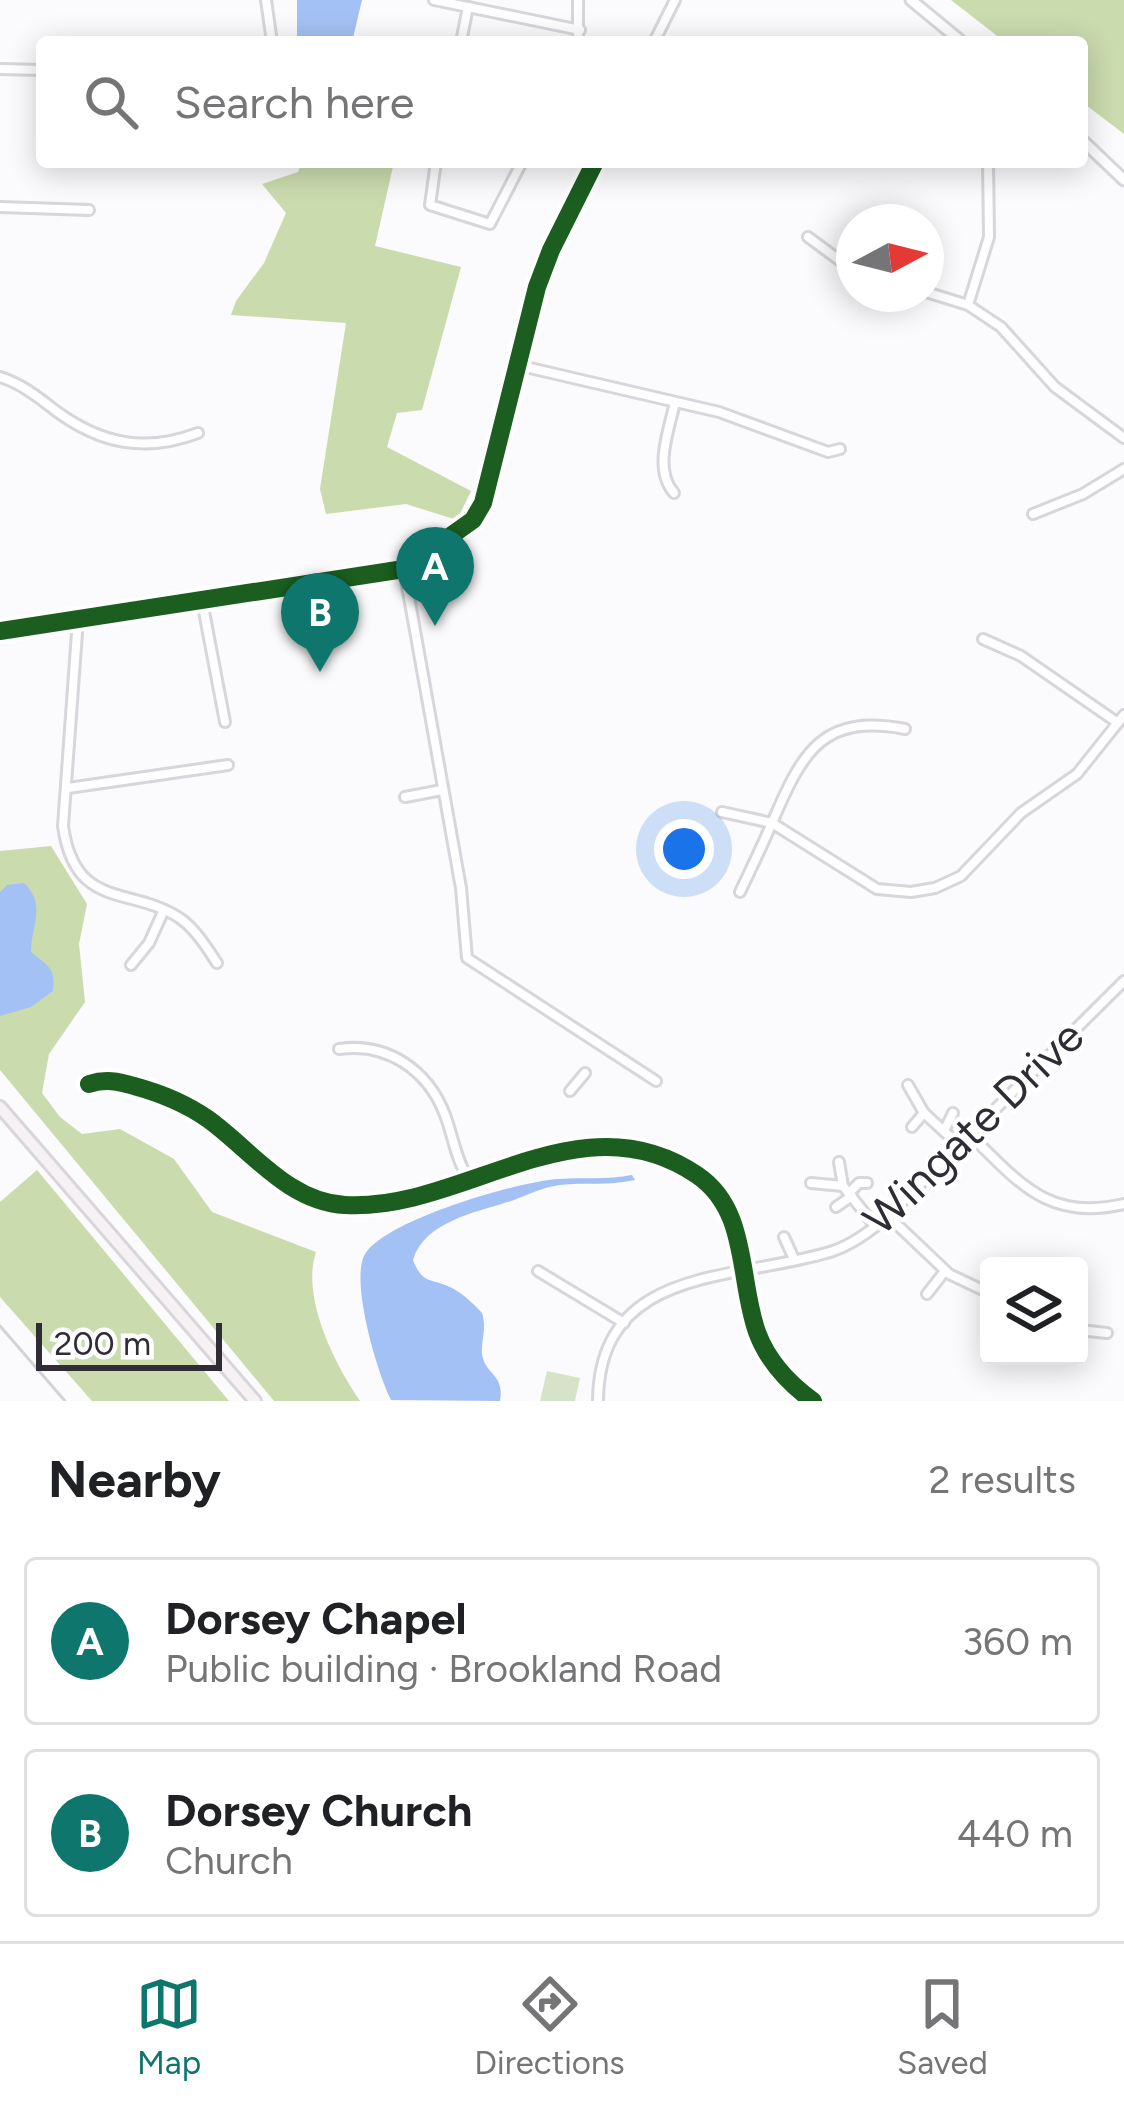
<!DOCTYPE html>
<meta charset="utf-8">
<style>
:root{--surface:#fff;--page:#f2f2f2;--text:#202124;--muted:#757577;--line:#e0e0e0;--accent:#0f766e}
body{margin:0;font-family:Figtree,sans-serif;background:var(--page);color:var(--text)}
.controls{position:absolute;right:36px;bottom:36px;display:grid;overflow:hidden;border-radius:12px;box-shadow:0 6px 30px #0003}
.controls button{width:108px;height:108px;display:grid;place-items:center;padding:0;border:0;border-bottom:3px solid var(--line);background:var(--surface);color:var(--text);font:60px sans-serif}
.compass{position:absolute;left:836px;top:204px;width:108px;height:108px;border-radius:50%;background:var(--surface);box-shadow:0 6px 30px #0003;rotate:83deg}
.scale{position:absolute;left:36px;bottom:30px;width:186px;box-sizing:border-box;padding-left:12px;border:6px solid #302c35;border-top:0;font-size:33px;line-height:42px;white-space:nowrap;color:#302c35;-webkit-text-stroke:9px #fff;paint-order:stroke}
.you{position:absolute;left:684px;top:849px;width:42px;height:42px;margin:-30px;border:9px solid #fff;border-radius:50%;background:#1a73e8;box-shadow:0 0 0 18px #1a73e833}
.badge{display:grid;place-items:center;width:78px;height:78px;border-radius:50%;background:var(--accent);color:#fff;font-size:39px;font-weight:700}
.pin{position:absolute;translate:-50% -99px;filter:drop-shadow(0 3px 6px #0008)}
.pin::after{content:'';position:absolute;top:63px;width:42px;height:36px;background:inherit;clip-path:polygon(0 0,100% 0,50% 100%)}
.list{margin:0;padding:0;list-style:none}
h2{display:flex;justify-content:space-between;align-items:center;height:156px;margin:0;padding:0 48px;font-size:51px}
h2 small{font-size:39px;font-weight:400;color:var(--muted)}
.list li{display:grid;grid-template-columns:78px 1fr auto;gap:36px;align-items:center;box-sizing:border-box;height:168px;margin:0 24px 24px;padding:0 24px;border:3px solid var(--line);border-radius:12px}
.list b{display:block;font-size:45px;white-space:nowrap}
.list p{margin:0;font-size:39px;white-space:nowrap;color:var(--muted)}
.list em{font-size:39px;font-style:normal;color:var(--muted)}
.icon{flex:none;width:66px;height:66px;fill:none;stroke:currentColor;stroke-width:2;stroke-linecap:round;stroke-linejoin:round}
.map{position:relative;flex:none;width:1124px;height:1401px;overflow:hidden}
.search{position:absolute;background:var(--surface);box-shadow:0 6px 30px #0003;left:36px;right:36px;top:36px;height:132px;display:flex;align-items:center;gap:30px;box-sizing:border-box;padding:0 42px;border-radius:12px;color:var(--muted);font-size:45px}
.sheet{height:540px;background:var(--surface)}
nav{display:flex;justify-content:space-around;align-items:center;box-sizing:border-box;height:168px;border-top:3px solid var(--line);background:var(--surface);font-size:33px;color:var(--muted)}
nav a{display:grid;justify-items:center;gap:6px}
nav .on{color:var(--accent)}
.map>svg:first-child{display:block}
.green{fill:#d7e3c8}
.forest{fill:#cadbae}
.water{fill:#a3c1f4}
.lines{fill:none;stroke-linecap:round;stroke-linejoin:round}
.minor-casing{stroke:#d8d5db;stroke-width:14}
.tertiary-casing{stroke:#d8d5db;stroke-width:15}
.secondary-casing{stroke:#d8d5db;stroke-width:16}
.minor{stroke:#fefeff;stroke-width:8}
.tertiary{stroke:#fefeff;stroke-width:9}
.secondary{stroke:#f6f2f4;stroke-width:10}
.rail{stroke:#d3d3d3;stroke-width:3}
.cycleway-casing{stroke:#fff;stroke-width:26}
.cycleway{stroke:#1b5e20;stroke-width:18}
.labels{text-anchor:middle;stroke-width:9;stroke-linejoin:round;paint-order:stroke}
.street-label{font-size:45px;fill:#302c35;stroke:#fff}
</style>
<div class="map">
<svg width="1124" height="1401" viewBox="0 0 1124 1401">
<rect width="100%" height="100%" fill="#fbfafc"/>
<polygon class="green" points="547,1371 580,1378 575,1401 540,1401"/>
<g class="forest">
<polygon points="951,0 1124,0 1124,134 1082,102 1082,42 1005,42"/>
<polygon points="302,162 394,162 375,246 461,267 422,410 397,413 387,447 471,491 457,520 406,504 326,514 320,489 346,323 231,315 236,301 264,263 286,213 262,184 298,172"/>
<path d="M 51,846 L 87,904 L 79,944 L 85,1002 L 49,1054 L 42,1093 L 60,1117 L 82,1134 L 120,1129 L 174,1159 L 212,1212 L 316,1252 C 301,1297 334,1363 360,1401 L 274,1401 L 0,1070 L 0,851 Z"/>
<polygon points="37,1170 229,1401 92,1401 0,1297 0,1202"/>
</g>
<g class="water">
<polygon points="297,0 362,0 352,42 297,42"/>
<path d="M 24,883 C 47,905 31,926 31,952 C 48,966 56,968 53,991 L 31,1007 L 0,1016 L 0,892 L 7,885 Z"/>
<path d="M 632,1175 L 635,1180 C 607,1186 584,1182 560,1185 C 544,1187 529,1194 514,1200 C 480,1212 425,1220 413,1260 C 423,1285 431,1278 450,1287 C 461,1292 474,1304 482,1313 C 487,1328 481,1340 482,1354 C 485,1375 505,1374 500,1401 L 391,1400 C 377,1372 351,1284 364,1256 C 381,1221 519,1181 559,1179 C 584,1177 607,1180 632,1175 Z"/>
</g>
<g class="lines">
<defs>
<g id="minor">
<polyline points="266,0 272,42"/>
<polyline points="434,0 580,30"/>
<polyline points="578,0 578,42"/>
<polyline points="461,42 468,7"/>
<polyline points="654,42 675,0"/>
<polyline points="0,69 42,70"/>
<polyline points="436,162 430,205 490,224 522,162"/>
<polyline points="0,207 89,210"/>
<polyline points="808,237 854,271"/>
<polyline points="926,292 968,305 1001,327 1055,387 1124,438"/>
<polyline points="968,305 989,237 988,162"/>
<polyline points="517,365 719,412 828,452 840,449"/>
<path d="M 0,377 C 22,384 38,397 56,411 C 101,444 145,453 198,433"/>
<path d="M 674,493 C 653,469 669,431 675,402"/>
<polyline points="1033,514 1083,494 1124,469"/>
<polyline points="404,569 461,888 467,958 656,1081"/>
<polyline points="202,601 225,722"/>
<path d="M 78,619 L 63,826 C 75,912 132,885 181,919 C 196,930 207,948 217,963"/>
<polyline points="0,631 404,569 473,520 483,503 537,287 551,250 595,162"/>
<polyline points="983,639 1021,656 1118,723"/>
<polyline points="68,788 228,765"/>
<polyline points="405,797 442,790"/>
<polyline points="722,812 772,823 877,889 911,892 935,888 961,876 1021,813 1077,774 1124,715"/>
<path d="M 740,892 C 752,867 764,842 775,816 C 804,749 825,714 905,729"/>
<polyline points="131,965 149,943 163,912"/>
<path d="M 339,1049 C 387,1042 428,1070 445,1115 C 453,1136 456,1160 468,1178"/>
<path d="M 89,1084 C 105,1079 118,1081 134,1086 C 160,1093 185,1103 208,1119 C 251,1150 288,1202 345,1205 C 463,1212 580,1095 697,1175 C 749,1210 738,1279 757,1332 C 768,1362 788,1383 813,1401"/>
<polyline points="908,1085 924,1113 959,1145"/>
<polyline points="570,1091 585,1073"/>
<polyline points="912,1127 924,1113"/>
<polyline points="944,1131 953,1113"/>
<path d="M 970,1135 C 1019,1182 1048,1222 1124,1204"/>
<polyline points="839,1162 843,1186 875,1226"/>
<polyline points="811,1183 843,1186"/>
<polyline points="849,1193 859,1183 867,1183"/>
<polyline points="836,1207 852,1196"/>
<polyline points="888,1216 949,1274 989,1293"/>
<polyline points="784,1237 794,1259"/>
<polyline points="538,1271 624,1323"/>
<polyline points="927,1294 945,1271"/>
<polyline points="1079,1330 1107,1333"/>
<path d="M 598,1401 C 599,1263 740,1281 833,1251 C 853,1244 872,1230 888,1216 L 1124,981"/>
</g>
<g id="tertiary">
<polyline points="911,0 962,42"/>
<polyline points="1082,140 1124,180"/>
</g>
<polyline id="secondary" points="0,1107 255,1401"/>
</defs>
<use href="#minor" class="minor-casing"/>
<use href="#tertiary" class="tertiary-casing"/>
<use href="#secondary" class="secondary-casing"/>
<use href="#minor" class="minor"/>
<use href="#tertiary" class="tertiary"/>
<use href="#secondary" class="secondary"/>
<polyline class="rail" points="0,1326 65,1401"/>
<defs>
<g id="cycleway">
<polyline points="0,631 404,569 473,520 483,503 537,287 551,250 595,162"/>
<path d="M 89,1084 C 105,1079 118,1081 134,1086 C 160,1093 185,1103 208,1119 C 251,1150 288,1202 345,1205 C 463,1212 580,1095 697,1175 C 749,1210 738,1279 757,1332 C 768,1362 788,1383 813,1401"/>
</g>
</defs>
<use href="#cycleway" class="cycleway-casing"/>
<use href="#cycleway" class="cycleway"/>
</g>
<g class="labels">
<g class="street-label">
<text transform="translate(973 1127) rotate(-44)" y="16">Wingate Drive</text>
</g>
</g>
</svg>
<div class="controls">
<button><svg class="icon" aria-label="layers" viewBox="0 0 24 24"><path d="M12 4l9 5-9 5-9-5zM3 14l9 5 9-5"/></svg></button>
</div>
<svg class="compass" viewBox="-18 -18 36 36"><path d="M0-13l5 13h-10z" fill="#e53935"/><path d="M0 13l5-13h-10z" fill="#757577"/></svg>
<div class="scale">200 m</div>
<div class="you"></div>
<div class="pin badge" style="left:435px;top:626px">A</div>
<div class="pin badge" style="left:320px;top:672px">B</div>
<div class="search"><svg class="icon" aria-label="search" viewBox="0 0 24 24"><circle cx="10" cy="10" r="6"/><path d="M15 15l6 6"/></svg>Search here</div>
</div>
<section class="sheet">
<h2>Nearby<small>2 results</small></h2>
<ul class="list">
<li><span class="badge">A</span><div><b>Dorsey Chapel</b><p>Public building · Brookland Road</p></div><em>360 m</em></li>
<li><span class="badge">B</span><div><b>Dorsey Church</b><p>Church</p></div><em>440 m</em></li>
</ul>
</section>
<nav>
<a class="on"><svg class="icon" aria-label="map" viewBox="0 0 24 24"><path d="M3 6l6-2 6 2 6-2v14l-6 2-6-2-6 2zM9 4v14M15 6v14"/></svg>Map</a>
<a><svg class="icon" aria-label="directions" viewBox="0 0 24 24"><path d="M12 3l9 9-9 9-9-9zM9 14v-3h6M13 9l2 2-2 2"/></svg>Directions</a>
<a><svg class="icon" aria-label="saved" viewBox="0 0 24 24"><path d="M7 4h10v16l-5-4-5 4z"/></svg>Saved</a>
</nav>
